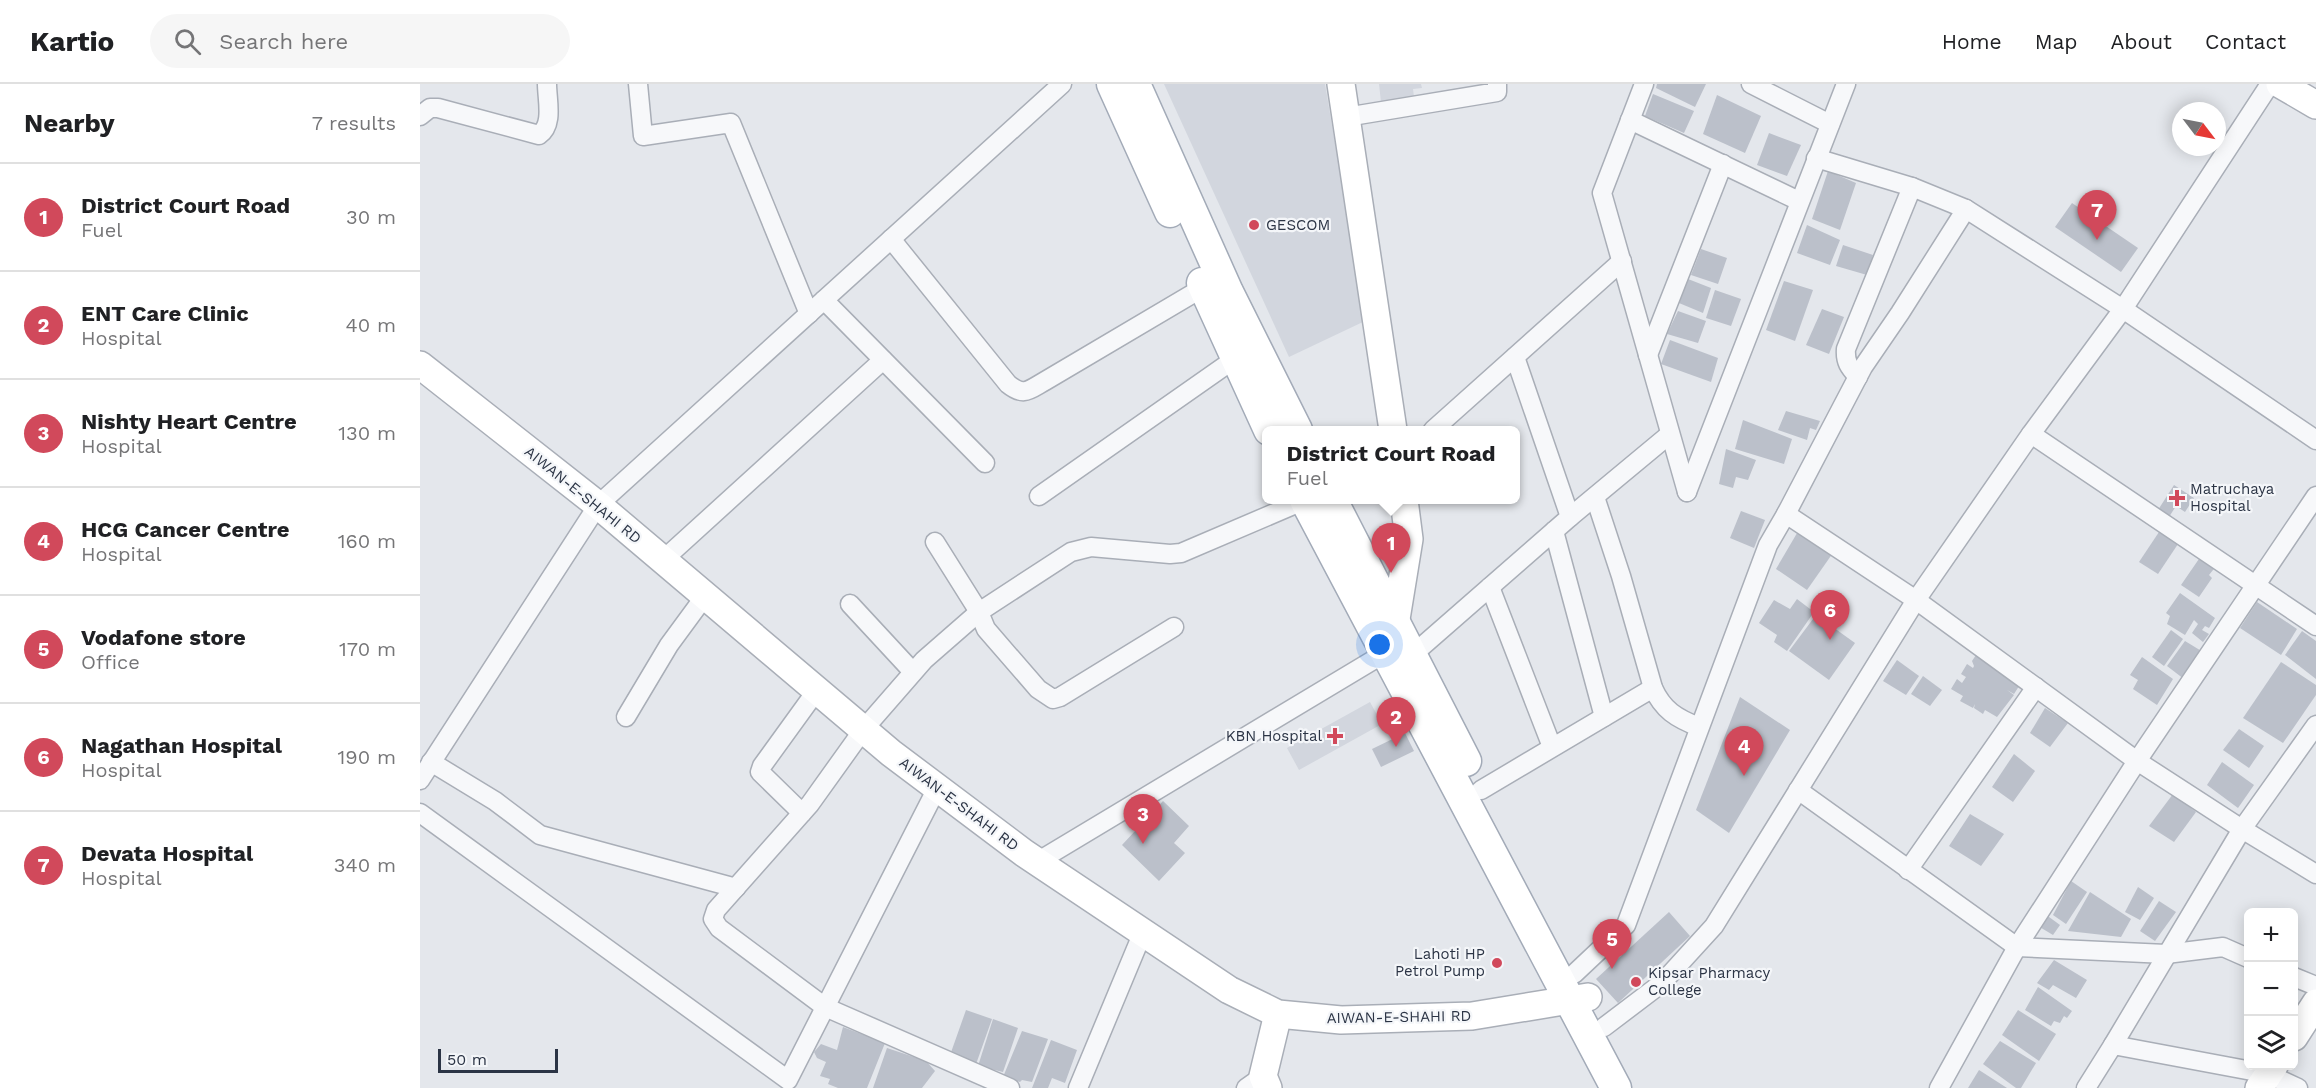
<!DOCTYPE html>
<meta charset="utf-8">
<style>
:root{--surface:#fff;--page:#f6f6f6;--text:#202124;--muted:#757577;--line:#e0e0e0;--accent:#d1495b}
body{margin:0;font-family:"Work Sans",sans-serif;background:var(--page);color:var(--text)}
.controls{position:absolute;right:18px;bottom:18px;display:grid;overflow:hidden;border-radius:9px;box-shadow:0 3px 15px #0003}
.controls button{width:54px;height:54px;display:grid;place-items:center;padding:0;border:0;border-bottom:2px solid var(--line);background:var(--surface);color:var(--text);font:30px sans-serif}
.compass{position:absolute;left:1752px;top:18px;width:54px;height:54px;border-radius:50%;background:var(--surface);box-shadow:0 3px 15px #0003;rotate:122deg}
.scale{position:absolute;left:18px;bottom:15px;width:120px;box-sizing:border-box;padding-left:6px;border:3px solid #2b3445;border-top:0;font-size:16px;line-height:21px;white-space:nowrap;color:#2b3445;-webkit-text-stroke:4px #f4f6f9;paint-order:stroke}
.you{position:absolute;left:960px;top:561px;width:21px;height:21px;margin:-15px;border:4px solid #fff;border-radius:50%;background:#1a73e8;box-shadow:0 0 0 9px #1a73e833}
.badge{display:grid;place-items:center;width:39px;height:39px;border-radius:50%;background:var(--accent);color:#fff;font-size:20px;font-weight:700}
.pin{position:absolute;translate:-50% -50px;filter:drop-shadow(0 2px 3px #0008)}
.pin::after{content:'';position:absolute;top:32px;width:21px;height:18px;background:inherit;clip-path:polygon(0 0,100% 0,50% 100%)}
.popup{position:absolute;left:842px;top:342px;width:258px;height:78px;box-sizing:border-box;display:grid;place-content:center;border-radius:9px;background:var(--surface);filter:drop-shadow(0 2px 4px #0005);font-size:20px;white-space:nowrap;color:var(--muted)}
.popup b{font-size:22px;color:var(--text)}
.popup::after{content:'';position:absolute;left:50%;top:100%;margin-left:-12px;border:12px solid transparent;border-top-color:var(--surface)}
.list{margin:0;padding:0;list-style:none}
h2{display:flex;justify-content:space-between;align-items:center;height:78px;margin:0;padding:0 24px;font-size:26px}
h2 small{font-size:20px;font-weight:400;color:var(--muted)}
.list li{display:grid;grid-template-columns:39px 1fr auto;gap:18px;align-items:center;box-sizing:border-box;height:108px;padding:0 24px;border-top:2px solid var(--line)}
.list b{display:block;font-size:22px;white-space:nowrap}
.list p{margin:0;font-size:20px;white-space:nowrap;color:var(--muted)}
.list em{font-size:20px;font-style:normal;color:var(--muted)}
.icon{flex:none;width:33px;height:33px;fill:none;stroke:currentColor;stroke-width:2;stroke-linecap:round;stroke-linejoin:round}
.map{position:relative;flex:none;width:1896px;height:1004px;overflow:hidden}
header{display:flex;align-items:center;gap:36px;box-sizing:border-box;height:84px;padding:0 30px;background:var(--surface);border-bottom:2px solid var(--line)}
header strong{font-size:28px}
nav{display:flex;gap:33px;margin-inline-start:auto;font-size:21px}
.search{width:420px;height:54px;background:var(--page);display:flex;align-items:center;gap:15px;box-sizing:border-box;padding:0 21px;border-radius:33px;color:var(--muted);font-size:22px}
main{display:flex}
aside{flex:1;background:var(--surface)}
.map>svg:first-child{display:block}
.built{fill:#d2d6de}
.building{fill:#bbc0ca}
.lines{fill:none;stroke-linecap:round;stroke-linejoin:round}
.street-casing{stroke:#a9aeb7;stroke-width:21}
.secondary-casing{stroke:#a9aeb7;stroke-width:30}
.primary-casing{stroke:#a3abb8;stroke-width:33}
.street{stroke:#f7f8fa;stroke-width:18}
.secondary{stroke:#fff;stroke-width:27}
.primary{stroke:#fff;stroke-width:30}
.poi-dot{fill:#d1495b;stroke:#f4f6f9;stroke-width:2}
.labels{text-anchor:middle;stroke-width:4.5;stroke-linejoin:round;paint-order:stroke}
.poi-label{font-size:15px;fill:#2b3445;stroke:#f4f6f9;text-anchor:start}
.street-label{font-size:15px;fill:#2b3445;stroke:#f4f6f9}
</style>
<header>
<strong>Kartio</strong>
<div class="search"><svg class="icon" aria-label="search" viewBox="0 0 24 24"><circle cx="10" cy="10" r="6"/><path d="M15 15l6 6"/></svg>Search here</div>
<nav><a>Home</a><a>Map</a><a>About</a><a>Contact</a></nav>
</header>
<main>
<aside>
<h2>Nearby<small>7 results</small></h2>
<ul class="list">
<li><span class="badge">1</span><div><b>District Court Road</b><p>Fuel</p></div><em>30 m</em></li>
<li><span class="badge">2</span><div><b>ENT Care Clinic</b><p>Hospital</p></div><em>40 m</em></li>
<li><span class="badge">3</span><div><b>Nishty Heart Centre</b><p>Hospital</p></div><em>130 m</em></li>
<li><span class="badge">4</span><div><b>HCG Cancer Centre</b><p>Hospital</p></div><em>160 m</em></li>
<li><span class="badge">5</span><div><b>Vodafone store</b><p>Office</p></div><em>170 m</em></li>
<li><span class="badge">6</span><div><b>Nagathan Hospital</b><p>Hospital</p></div><em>190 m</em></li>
<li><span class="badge">7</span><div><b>Devata Hospital</b><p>Hospital</p></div><em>340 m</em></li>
</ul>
</aside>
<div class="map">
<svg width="1896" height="1004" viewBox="0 0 1896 1004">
<rect width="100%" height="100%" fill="#e4e7ec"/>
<g class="built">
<polygon points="744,0 905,0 945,237 869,273"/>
<polygon points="959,0 1001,0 1002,4 993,5 994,13 961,18"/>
<polygon points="950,618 962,640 879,686 867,664"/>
</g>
<g class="building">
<polygon points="1237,0 1286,0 1275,23 1236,4"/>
<polygon points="1233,10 1274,27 1264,49 1225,32"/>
<polygon points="1297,11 1341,32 1325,69 1283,50"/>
<polygon points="1349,49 1381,61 1367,92 1337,81"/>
<polygon points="1408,87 1436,99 1420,146 1392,135"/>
<polygon points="1652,119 1718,164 1701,188 1635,143"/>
<polygon points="1387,141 1420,156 1410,181 1377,169"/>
<polygon points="1423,161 1453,171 1447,191 1416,182"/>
<polygon points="1281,165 1307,174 1298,200 1271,191"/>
<polygon points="1268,195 1291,204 1283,229 1259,219"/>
<polygon points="1364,197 1393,206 1375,257 1346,246"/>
<polygon points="1295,206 1321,215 1311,242 1286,234"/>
<polygon points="1402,225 1424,233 1409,270 1386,261"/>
<polygon points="1258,227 1286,237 1278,259 1247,250"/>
<polygon points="1250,256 1298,274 1291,298 1241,280"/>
<polygon points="1366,327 1400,337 1396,346 1390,344 1387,356 1358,346"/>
<polygon points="1323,336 1372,355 1364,380 1315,365"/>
<polygon points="1306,365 1336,376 1328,396 1316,393 1313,404 1299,400"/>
<polygon points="1754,401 1774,414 1765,428 1756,422 1749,433 1738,426"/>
<polygon points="1321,427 1345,436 1334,464 1310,454"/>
<polygon points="1380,444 1415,466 1387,506 1356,485"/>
<polygon points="1739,448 1758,460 1738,490 1719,478"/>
<polygon points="1781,472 1797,481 1789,491 1792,494 1779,513 1761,501"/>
<polygon points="1760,509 1795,534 1789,544 1785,542 1782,546 1789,550 1783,558 1772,549 1778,540 1774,536 1765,551 1747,540 1750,532 1746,529"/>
<polygon points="1377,515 1394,528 1367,567 1354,558 1357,551 1339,539 1354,516 1370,525"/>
<polygon points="1837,518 1877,545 1861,571 1820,544"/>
<polygon points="1396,531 1435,559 1409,596 1369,567"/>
<polygon points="1751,546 1763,555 1744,582 1732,573"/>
<polygon points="1882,547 1896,557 1896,595 1865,571"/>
<polygon points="1765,557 1783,568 1764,595 1747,582"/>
<polygon points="1556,571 1601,599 1594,610 1587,606 1594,611 1577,633 1565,626 1563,630 1554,624 1555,620 1553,624 1540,617 1543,612 1531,605 1537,595 1542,599 1546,593 1541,590 1547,580 1553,584 1554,582 1552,577"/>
<polygon points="1722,573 1753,595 1737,621 1713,605 1718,596 1710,591"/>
<polygon points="1477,576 1499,592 1486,611 1463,597"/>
<polygon points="1861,578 1896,601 1896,611 1863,659 1823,634"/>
<polygon points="1503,592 1522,606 1510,622 1491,610"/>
<polygon points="1320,613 1370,646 1309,749 1276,726"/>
<polygon points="1625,624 1648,639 1630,663 1610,649"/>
<polygon points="1819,645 1844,662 1829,684 1803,666"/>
<polygon points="985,649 994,667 961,683 952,665"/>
<polygon points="1594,670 1615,687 1593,718 1572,703"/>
<polygon points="1802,678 1834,701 1818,724 1787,701"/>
<polygon points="1753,710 1776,728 1754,758 1729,742"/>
<polygon points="743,717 769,742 754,759 765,769 739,797 702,761"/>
<polygon points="1550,730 1584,750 1561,782 1529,762"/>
<polygon points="1651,797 1667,808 1646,840 1633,831"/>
<polygon points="1718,803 1734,814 1720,836 1705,828"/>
<polygon points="1670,808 1711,835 1701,853 1648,847"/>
<polygon points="1739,817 1756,828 1735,857 1720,847"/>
<polygon points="1249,828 1270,852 1198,919 1176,895"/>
<polygon points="1625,830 1640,841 1633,851 1618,842"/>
<polygon points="1634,876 1667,896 1656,914 1633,901 1629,906 1617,899"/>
<polygon points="1618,903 1652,927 1647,934 1644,932 1640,939 1634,937 1631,942 1605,926"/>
<polygon points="546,926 572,935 555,983 529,974"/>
<polygon points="1598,926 1636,950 1619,977 1582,951"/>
<polygon points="573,935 598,944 583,988 558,982"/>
<polygon points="423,943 465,959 447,1004 418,1004 408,1000 410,995 400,992 406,978 397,974 394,968 401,960 417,966"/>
<polygon points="602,947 628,955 612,998 602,996 600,998 583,993"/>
<polygon points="631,956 657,966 645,999 632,994 628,1004 612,1004"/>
<polygon points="1580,957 1616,979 1601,1004 1596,1004 1563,980"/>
<polygon points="467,964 506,977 515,987 502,1004 453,1004"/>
<polygon points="1559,986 1587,1004 1548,1004"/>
</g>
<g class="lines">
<defs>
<g id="street">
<polyline points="218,0 223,52 311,39 389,230"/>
<polyline points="1224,0 1182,109 1267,408"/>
<polyline points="1331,0 1410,40"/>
<path d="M 0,32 L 10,24 L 18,24 L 119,51 C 134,41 127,16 127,0"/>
<polyline points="926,33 1077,8 1077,0"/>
<polyline points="1210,36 1379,117"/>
<polyline points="1396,74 1492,103 1546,125 1703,225 1896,356"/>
<path d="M 471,155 L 588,300 C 604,313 609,306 625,297 L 784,203"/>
<polyline points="404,216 565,379"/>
<polyline points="1228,271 1303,80"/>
<path d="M 1438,293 C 1429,283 1425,278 1426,265 L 1492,103"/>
<polyline points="1013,346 1202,177"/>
<polyline points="1611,350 1896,542"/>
<polyline points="1267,408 1426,0"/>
<polyline points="619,412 816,274"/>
<path d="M 1175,413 L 1201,492 L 1233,604 C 1243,626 1256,634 1279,643"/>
<polyline points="1366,430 1496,516 1717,677 1822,745 1896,790"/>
<polyline points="1150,433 1250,350"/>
<polyline points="1134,447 1184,633"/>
<polyline points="515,458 559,528 566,545 618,605 633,615 640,613 754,543"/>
<polyline points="243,476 463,276"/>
<polyline points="1070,503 1132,663"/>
<polyline points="430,520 493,588"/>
<polyline points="991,572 1150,433 1095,273"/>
<polyline points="206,633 249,561 285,512"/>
<polyline points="11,678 75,717 120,751 316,804"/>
<polyline points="0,696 178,421 642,0"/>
<polyline points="1061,706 1233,604"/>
<polyline points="1378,706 1597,863 1746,870 1803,863 1828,874"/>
<polyline points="0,729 368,996 517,704"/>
<polyline points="382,729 340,688 342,682 397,606"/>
<polyline points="617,778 965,569"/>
<polyline points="1488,786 1616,603"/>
<polyline points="1154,890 1206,841 1348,461 1366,430 1443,283 1480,229 1546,125"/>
<polyline points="1874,893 1896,902"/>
<polyline points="1184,943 1242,899 1294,842 1496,516 1611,350 1703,225 1850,0"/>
<polyline points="1693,961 1822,745 1896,641"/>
<polyline points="590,1004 405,923 299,844 293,835 296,826 390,720 443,646 504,576 559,528 651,468 671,463 750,470 761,469 885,416"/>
<polyline points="658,1004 723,848"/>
<polyline points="826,1004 843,992"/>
<polyline points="1519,1004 1597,863 1717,677 1896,412"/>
<polyline points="1666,1004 1693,961 1848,990 1878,1004"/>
</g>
<g id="secondary">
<polyline points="921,0 973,346"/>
<polyline points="1860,0 1896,21"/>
<polyline points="0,281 178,421 471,669 604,769 809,906 858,930 921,936 1052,932 1168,913"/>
<polyline points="975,541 989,455 984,416"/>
<polyline points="1874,953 1896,919"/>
<polyline points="848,1004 843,992 858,930"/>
<polyline points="1839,1004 1854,982"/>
</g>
<g id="primary">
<polyline points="692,0 750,128"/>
<polyline points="715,0 808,208 877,346"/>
<polyline points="782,199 849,346"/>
<polyline points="885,416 1196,1004"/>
<polyline points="912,416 1046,677"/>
</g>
</defs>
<use href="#street" class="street-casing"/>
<use href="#secondary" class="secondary-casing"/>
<use href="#primary" class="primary-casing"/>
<use href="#street" class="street"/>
<use href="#secondary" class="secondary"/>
<use href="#primary" class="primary"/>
</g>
<g class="poi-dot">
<circle cx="834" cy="141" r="6"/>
<path d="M1754 405h6v6h6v6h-6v6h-6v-6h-6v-6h6z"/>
<path d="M912 643h6v6h6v6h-6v6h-6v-6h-6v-6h6z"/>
<circle cx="1077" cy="879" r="6"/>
<circle cx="1216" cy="898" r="6"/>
</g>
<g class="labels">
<g class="poi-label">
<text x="846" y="146">GESCOM</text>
<text x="1770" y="410">Matruchaya<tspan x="1770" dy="17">Hospital</tspan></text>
<text x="902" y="657" text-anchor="end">KBN Hospital</text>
<text x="1065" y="875" text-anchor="end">Lahoti HP<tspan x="1065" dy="17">Petrol Pump</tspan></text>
<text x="1228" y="894">Kipsar Pharmacy<tspan x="1228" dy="17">College</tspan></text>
</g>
<g class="street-label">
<text transform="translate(163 411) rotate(39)" y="5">AIWAN-E-SHAHI RD</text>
<text transform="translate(539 720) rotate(37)" y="5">AIWAN-E-SHAHI RD</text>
<text transform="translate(979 933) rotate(-1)" y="5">AIWAN-E-SHAHI RD</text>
</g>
</g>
</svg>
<div class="controls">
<button>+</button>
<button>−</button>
<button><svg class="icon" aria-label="layers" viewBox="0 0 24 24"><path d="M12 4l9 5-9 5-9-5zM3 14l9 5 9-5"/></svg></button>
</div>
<svg class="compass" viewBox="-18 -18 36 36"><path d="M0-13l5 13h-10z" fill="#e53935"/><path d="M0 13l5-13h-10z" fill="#757577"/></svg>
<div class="scale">50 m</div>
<div class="you"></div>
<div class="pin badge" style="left:971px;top:489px">1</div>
<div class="popup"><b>District Court Road</b>Fuel</div>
<div class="pin badge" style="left:976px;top:663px">2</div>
<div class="pin badge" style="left:723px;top:760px">3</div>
<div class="pin badge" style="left:1324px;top:692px">4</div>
<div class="pin badge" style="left:1192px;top:885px">5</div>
<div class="pin badge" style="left:1410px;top:556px">6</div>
<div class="pin badge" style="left:1677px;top:156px">7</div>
</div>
</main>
